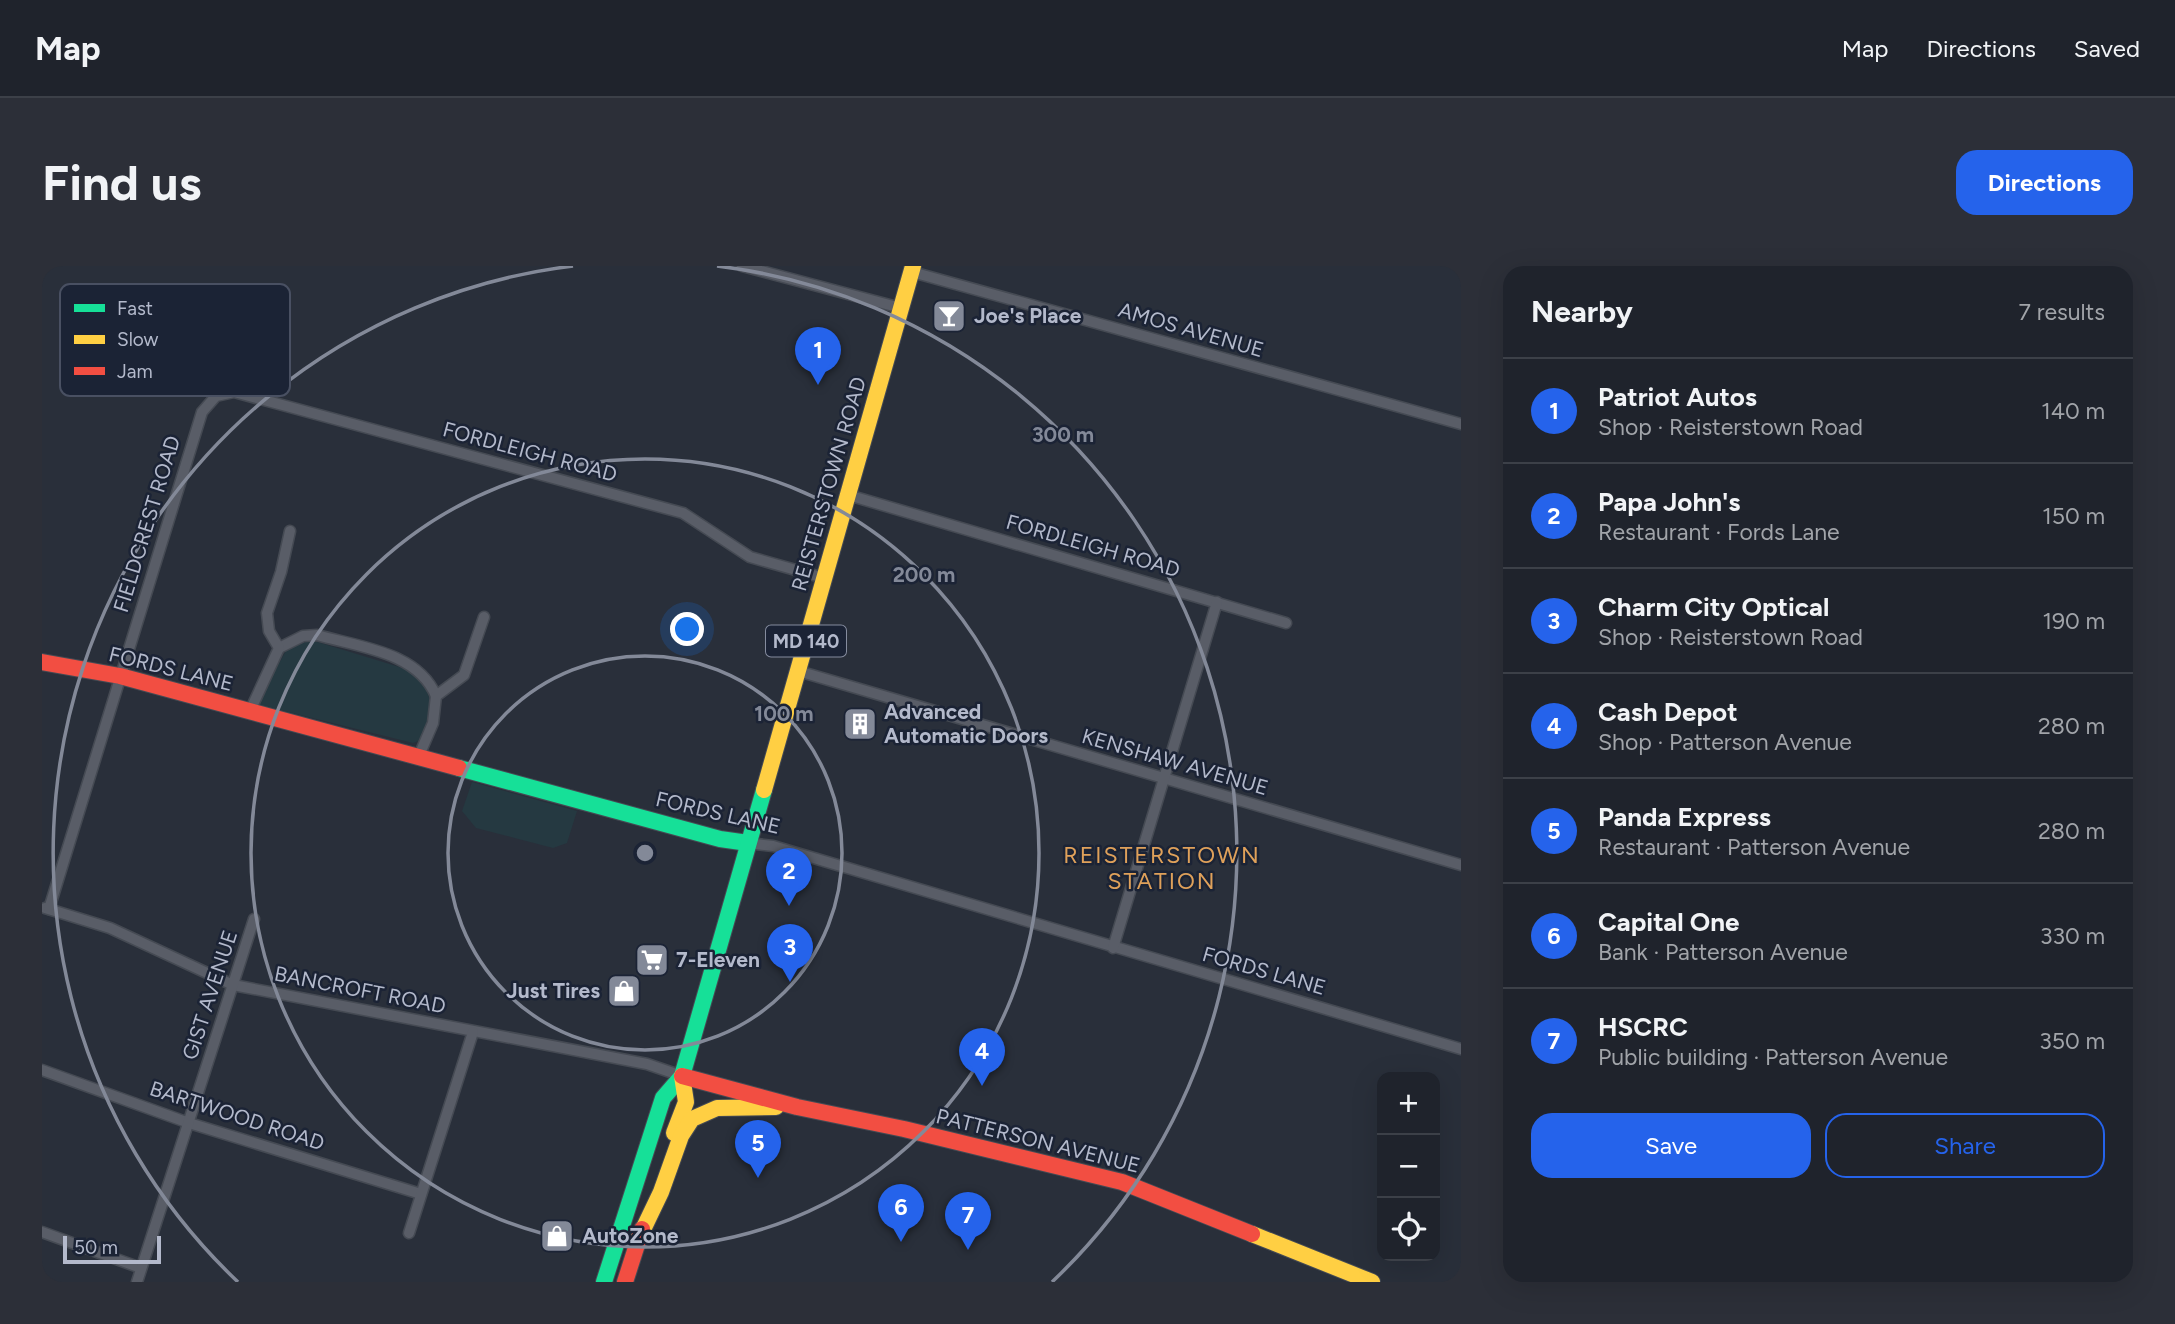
<!DOCTYPE html>
<meta charset="utf-8">
<style>
:root{--surface:#1f232c;--page:#2c2f38;--text:#f1f3f6;--muted:#a1a4a9;--line:#3c4048;--accent:#2563eb}
body{margin:0;font-family:Figtree,sans-serif;background:var(--page);color:var(--text)}
.controls{position:absolute;right:21px;bottom:21px;display:grid;overflow:hidden;border-radius:14px;box-shadow:0 7px 28px #0002}
.controls button{width:63px;height:63px;display:grid;place-items:center;padding:0;border:0;border-bottom:2px solid var(--line);background:var(--surface);color:var(--text);font:35px sans-serif}
.scale{position:absolute;left:21px;bottom:18px;width:98px;box-sizing:border-box;padding-left:7px;border:4px solid #b3b9cb;border-top:0;font-size:19px;line-height:24px;white-space:nowrap;color:#b3b9cb;-webkit-text-stroke:5px #1b2335;paint-order:stroke}
.you{position:absolute;left:646px;top:364px;width:24px;height:24px;margin:-18px;border:5px solid #fff;border-radius:50%;background:#1a73e8;box-shadow:0 0 0 10px #1a73e833}
.badge{display:grid;place-items:center;width:46px;height:46px;border-radius:50%;background:var(--accent);color:#fff;font-size:23px;font-weight:700}
.pin{position:absolute;translate:-50% -58px;filter:drop-shadow(0 2px 4px #0008)}
.pin::after{content:'';position:absolute;top:37px;width:24px;height:21px;background:inherit;clip-path:polygon(0 0,100% 0,50% 100%)}
.list{margin:0;padding:0;list-style:none}
h2{display:flex;justify-content:space-between;align-items:center;height:91px;margin:0;padding:0 28px;font-size:30px}
h2 small{font-size:23px;font-weight:400;color:var(--muted)}
.list li{display:grid;grid-template-columns:46px 1fr auto;gap:21px;align-items:center;box-sizing:border-box;height:105px;padding:0 28px;border-top:2px solid var(--line)}
.list b{display:block;font-size:26px;white-space:nowrap}
.list p{margin:0;font-size:23px;white-space:nowrap;color:var(--muted)}
.list em{font-size:23px;font-style:normal;color:var(--muted)}
.actions{display:flex;gap:14px;padding:21px 28px}
.actions a{flex:1;padding:16px 0;border:2px solid var(--accent);border-radius:21px;text-align:center;font-size:24px;color:var(--accent)}
.actions .main{background:var(--accent);color:#fff}
.icon{flex:none;width:38px;height:38px;fill:none;stroke:currentColor;stroke-width:2;stroke-linecap:round;stroke-linejoin:round}
.map{position:relative;flex:none;width:1419px;height:1016px;overflow:hidden;border-radius:21px}
header{display:flex;align-items:center;gap:42px;box-sizing:border-box;height:98px;padding:0 35px;background:var(--surface);border-bottom:2px solid var(--line)}
header strong{font-size:33px}
nav{display:flex;gap:38px;margin-inline-start:auto;font-size:24px}
.intro{display:flex;align-items:center;justify-content:space-between;box-sizing:border-box;height:168px;padding:0 42px}
h1{margin:0;font-size:49px}
.button{padding:18px 32px;border-radius:21px;background:var(--accent);color:#fff;font-size:24px;font-weight:700}
main{display:flex;gap:42px;padding:0 42px}
aside{flex:1;background:var(--surface);border-radius:21px;box-shadow:0 7px 28px #0002}
.map>svg:first-child{display:block}
.grass{fill:#253941}
.lines{fill:none;stroke-linecap:round;stroke-linejoin:round}
.street-casing{stroke:#454a53;stroke-width:13}
.fast-casing{stroke:#454a53;stroke-width:18}
.slow-casing{stroke:#454a53;stroke-width:18}
.jam-casing{stroke:#454a53;stroke-width:18}
.street{stroke:#595d67;stroke-width:10}
.fast{stroke:#16e098;stroke-width:16}
.slow{stroke:#ffcf43;stroke-width:16}
.jam{stroke:#f24e42;stroke-width:16}
.ring{fill:none;stroke:#838998;stroke-width:3.5}
.labels{text-anchor:middle;stroke-width:5;stroke-linejoin:round;paint-order:stroke}
.shield{fill:#1b2335;stroke:#858c9e;stroke-width:2}
.shield-label{font-size:19px;font-weight:bold;fill:#b3b9cb}
.poi-label{font-size:21px;font-weight:bold;fill:#b3b9cb;stroke:#1b2335;text-anchor:start}
.street-label{font-size:21px;fill:#b3b9cb;stroke:#1b2335}
.neighbourhood-label{font-size:23px;letter-spacing:2px;fill:#dfa15a;stroke:#1b2335}
.key{fill:#1b2335;stroke:#495062;stroke-width:2}
.key-label{font-size:19px;fill:#b3b9cb}
.centre{fill:#838998;stroke:#1b2335;stroke-width:3.5}
.ring-label{font-size:21px;text-anchor:middle;font-weight:bold;fill:#838998;stroke:#1b2335;stroke-width:5;stroke-linejoin:round;paint-order:stroke}
</style>
<header>
<strong>Map</strong>
<nav><a>Map</a><a>Directions</a><a>Saved</a></nav>
</header>
<div class="intro"><h1>Find us</h1><a class="button">Directions</a></div>
<main>
<div class="map">
<svg width="1419" height="1016" viewBox="0 0 1419 1016">
<rect width="100%" height="100%" fill="#292f3a"/>
<g class="grass">
<path d="M 269,374 L 377,407 C 392,435 392,448 377,475 L 371,477 L 214,438 L 245,383 Z"/>
<polygon points="430,516 535,545 525,577 511,582 434,562 420,545"/>
</g>
<g class="lines">
<defs>
<g id="street">
<polyline points="700,0 859,42"/>
<polyline points="870,6 1419,158"/>
<polyline points="806,229 1244,357"/>
<path d="M 237,382 L 261,370 L 275,369 C 317,381 376,386 394,430"/>
<polyline points="756,405 1419,599"/>
<polyline points="208,445 237,382 227,365 225,347 239,306 248,265"/>
<polyline points="376,492 391,457 394,430 422,409 442,351"/>
<polyline points="706,577 731,580 1419,783"/>
<polyline points="3,642 68,662 191,719 605,798 640,810"/>
<polyline points="7,643 160,146 174,130 192,126 641,247 708,291 782,312"/>
<polyline points="1071,682 1175,336"/>
<polyline points="0,804 147,857 379,928"/>
<polyline points="0,966 99,1002"/>
<polyline points="367,967 431,766"/>
<polyline points="95,1016 212,653"/>
</g>
<g id="fast">
<polyline points="417,502 678,573 706,577"/>
<polyline points="562,1016 621,832 640,810 722,524"/>
</g>
<g id="slow">
<polyline points="722,524 871,0"/>
<polyline points="632,867 644,836 640,810"/>
<polyline points="1210,968 1330,1016"/>
<polyline points="596,974 619,926 639,870 650,853 675,842 734,841"/>
</g>
<g id="jam">
<polyline points="0,396 78,410 417,502"/>
<polyline points="640,810 755,841 862,863 1080,916 1210,968"/>
<polyline points="583,1016 600,963"/>
</g>
</defs>
<use href="#street" class="street-casing"/>
<use href="#fast" class="fast-casing"/>
<use href="#slow" class="slow-casing"/>
<use href="#jam" class="jam-casing"/>
<use href="#street" class="street"/>
<use href="#fast" class="fast"/>
<use href="#slow" class="slow"/>
<use href="#jam" class="jam"/>
</g>
<g class="ring">
<circle cx="603" cy="587" r="197"/>
<circle cx="603" cy="587" r="394"/>
<path d="M196 1016A591 591 0 0 1 531 0M675 0A591 591 0 0 1 1010 1016"/>
</g>
<defs>
<symbol id="bar-square" viewBox="-11 -11 22 22"><rect x="-9" y="-9" width="18" height="18" rx="4" fill="#838998" stroke="#1b2335"/><path d="M-6-5H6L.8 .8V4.5H3.5V6h-7V4.5H-.8V.8Z" fill="#fff"/></symbol>
<symbol id="building-square" viewBox="-11 -11 22 22"><rect x="-9" y="-9" width="18" height="18" rx="4" fill="#838998" stroke="#1b2335"/><path d="M-4-6H4V6H1V3H-1V6H-4ZM-2.5-4.3h1.7v1.8h-1.7ZM.8-4.3h1.7v1.8H.8ZM-2.5-1h1.7V.8h-1.7ZM.8-1h1.7V.8H.8Z" fill="#fff"/></symbol>
<symbol id="supermarket-square" viewBox="-11 -11 22 22"><rect x="-9" y="-9" width="18" height="18" rx="4" fill="#838998" stroke="#1b2335"/><path d="M-6-5.5h2.5l.6 2H6L4.5 2H-2.5L-4.4-4H-6ZM-1.5 3.2a1.3 1.3 0 1 0 .1 0ZM3 3.2a1.3 1.3 0 1 0 .1 0Z" fill="#fff"/></symbol>
<symbol id="shop-square" viewBox="-11 -11 22 22"><rect x="-9" y="-9" width="18" height="18" rx="4" fill="#838998" stroke="#1b2335"/><path d="M-5-2.5h2.3a2.7 3.5 0 0 1 5.4 0H5L5.5 6h-11ZM-1.5-2.5h3a1.5 2.3 0 0 0-3 0Z" fill="#fff"/></symbol>
</defs>
<g fill-rule="evenodd">
<use href="#bar-square" x="888" y="31" width="38" height="38"/>
<use href="#building-square" x="799" y="439" width="38" height="38"/>
<use href="#supermarket-square" x="591" y="675" width="38" height="38"/>
<use href="#shop-square" x="563" y="706" width="38" height="38"/>
<use href="#shop-square" x="496" y="951" width="38" height="38"/>
</g>
<g class="labels">
<rect class="shield" x="724" y="359.5" width="80" height="31" rx="5"/>
<g class="shield-label">
<text x="764" y="382">MD 140</text>
</g>
<g class="poi-label">
<text x="932" y="57">Joe's Place</text>
<text x="842" y="453">Advanced<tspan x="842" dy="24">Automatic Doors</tspan></text>
<text x="634" y="701">7-Eleven</text>
<text x="558" y="732" text-anchor="end">Just Tires</text>
<text x="540" y="977">AutoZone</text>
</g>
<g class="street-label">
<text transform="translate(1149 64) rotate(16)" y="7">AMOS AVENUE</text>
<text transform="translate(488 186) rotate(15)" y="7">FORDLEIGH ROAD</text>
<text transform="translate(787 218) rotate(-74)" y="7">REISTERSTOWN ROAD</text>
<text transform="translate(105 258) rotate(-73)" y="7">FIELDCREST ROAD</text>
<text transform="translate(1051 280) rotate(16)" y="7">FORDLEIGH ROAD</text>
<text transform="translate(129 403) rotate(14)" y="7">FORDS LANE</text>
<text transform="translate(1133 496) rotate(16)" y="7">KENSHAW AVENUE</text>
<text transform="translate(676 547) rotate(13)" y="7">FORDS LANE</text>
<text transform="translate(1222 705) rotate(16)" y="7">FORDS LANE</text>
<text transform="translate(318 724) rotate(11)" y="7">BANCROFT ROAD</text>
<text transform="translate(168 729) rotate(-72)" y="7">GIST AVENUE</text>
<text transform="translate(195 850) rotate(18)" y="7">BARTWOOD ROAD</text>
<text transform="translate(996 875) rotate(14)" y="7">PATTERSON AVENUE</text>
</g>
<g class="neighbourhood-label">
<text x="1120" y="597">REISTERSTOWN<tspan x="1120" dy="26">STATION</tspan></text>
</g>
</g>
<rect x="18" y="18" width="230" height="112" rx="10" class="key"/>
<rect x="32" y="38" width="31" height="8" fill="#16e098"/>
<rect x="32" y="69" width="31" height="9" fill="#ffcf43"/>
<rect x="32" y="101" width="31" height="8" fill="#f24e42"/>
<g class="key-label">
<text x="75" y="49">Fast</text>
<text x="75" y="80">Slow</text>
<text x="75" y="112">Jam</text>
</g>
<circle cx="603" cy="587" r="10" class="centre"/>
<g class="ring-label">
<text x="1021" y="176">300 m</text>
<text x="882" y="316">200 m</text>
<text x="742" y="455">100 m</text>
</g>
</svg>
<div class="controls">
<button>+</button>
<button>−</button>
<button><svg class="icon" aria-label="locate" viewBox="0 0 24 24"><circle cx="12" cy="12" r="6"/><path d="M12 2v4M12 18v4M2 12h4M18 12h4"/></svg></button>
</div>
<div class="scale">50 m</div>
<div class="you"></div>
<div class="pin badge" style="left:776px;top:119px">1</div>
<div class="pin badge" style="left:747px;top:640px">2</div>
<div class="pin badge" style="left:748px;top:716px">3</div>
<div class="pin badge" style="left:940px;top:820px">4</div>
<div class="pin badge" style="left:716px;top:912px">5</div>
<div class="pin badge" style="left:859px;top:976px">6</div>
<div class="pin badge" style="left:926px;top:984px">7</div>
</div>
<aside>
<h2>Nearby<small>7 results</small></h2>
<ul class="list">
<li><span class="badge">1</span><div><b>Patriot Autos</b><p>Shop · Reisterstown Road</p></div><em>140 m</em></li>
<li><span class="badge">2</span><div><b>Papa John's</b><p>Restaurant · Fords Lane</p></div><em>150 m</em></li>
<li><span class="badge">3</span><div><b>Charm City Optical</b><p>Shop · Reisterstown Road</p></div><em>190 m</em></li>
<li><span class="badge">4</span><div><b>Cash Depot</b><p>Shop · Patterson Avenue</p></div><em>280 m</em></li>
<li><span class="badge">5</span><div><b>Panda Express</b><p>Restaurant · Patterson Avenue</p></div><em>280 m</em></li>
<li><span class="badge">6</span><div><b>Capital One</b><p>Bank · Patterson Avenue</p></div><em>330 m</em></li>
<li><span class="badge">7</span><div><b>HSCRC</b><p>Public building · Patterson Avenue</p></div><em>350 m</em></li>
</ul>
<div class="actions"><a class="main">Save</a><a>Share</a></div>
</aside>
</main>
